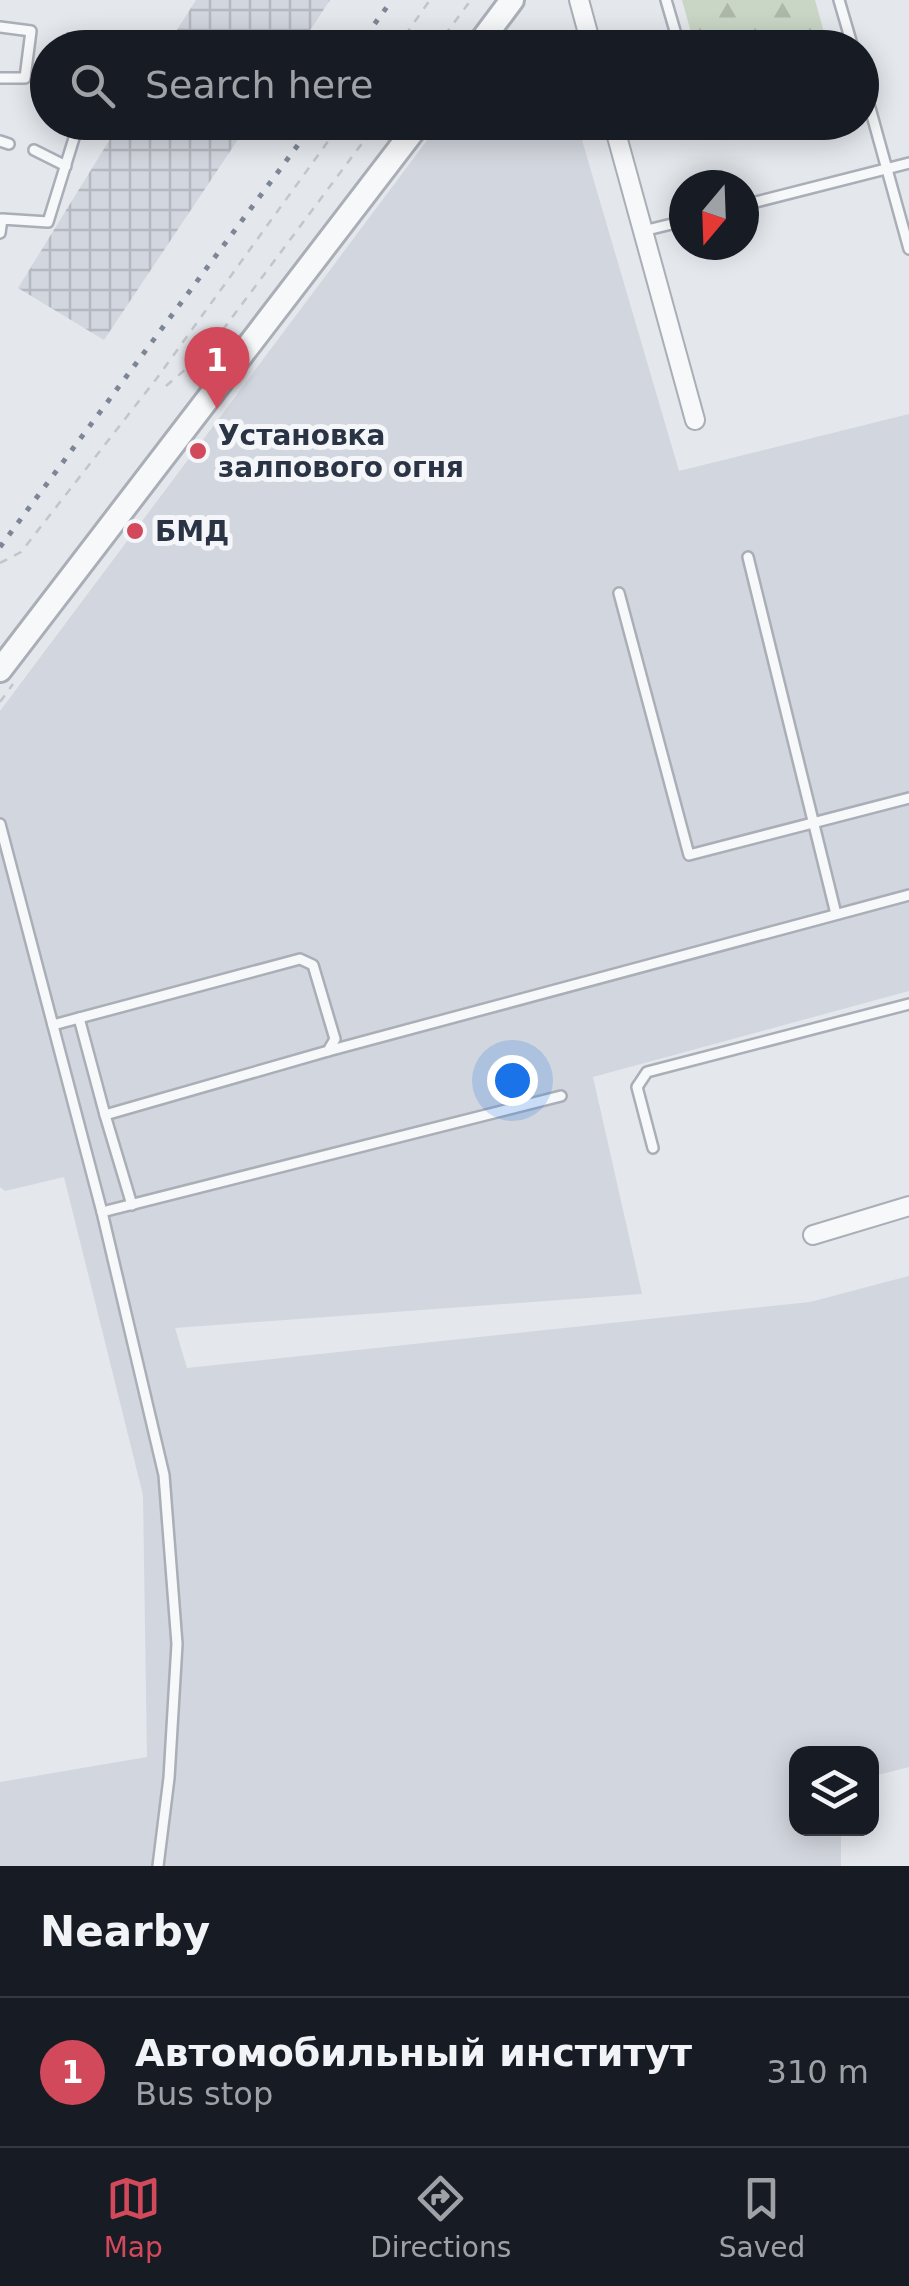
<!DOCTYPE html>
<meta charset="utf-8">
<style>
:root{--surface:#171b24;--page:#20242c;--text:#f1f3f6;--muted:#9ea1a6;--line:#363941;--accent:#d1495b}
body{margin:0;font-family:"DejaVu Sans",sans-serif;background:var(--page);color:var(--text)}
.controls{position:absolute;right:30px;bottom:30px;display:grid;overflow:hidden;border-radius:20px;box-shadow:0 5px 25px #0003}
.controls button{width:90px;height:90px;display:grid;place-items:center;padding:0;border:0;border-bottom:2px solid var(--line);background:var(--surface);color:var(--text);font:50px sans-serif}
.compass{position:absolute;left:669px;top:170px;width:90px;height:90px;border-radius:50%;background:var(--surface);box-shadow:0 5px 25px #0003;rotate:199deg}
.you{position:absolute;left:512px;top:1080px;width:35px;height:35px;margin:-25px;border:8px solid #fff;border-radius:50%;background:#1a73e8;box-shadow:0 0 0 15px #1a73e833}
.badge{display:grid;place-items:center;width:65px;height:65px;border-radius:50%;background:var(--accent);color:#fff;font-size:32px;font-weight:700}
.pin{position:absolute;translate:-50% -82px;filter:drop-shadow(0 2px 5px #0008)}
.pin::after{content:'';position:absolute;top:52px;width:35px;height:30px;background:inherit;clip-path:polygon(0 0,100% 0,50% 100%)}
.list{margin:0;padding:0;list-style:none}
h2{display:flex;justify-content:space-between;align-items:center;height:130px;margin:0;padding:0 40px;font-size:42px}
h2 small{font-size:32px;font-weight:400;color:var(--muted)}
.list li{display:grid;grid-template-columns:65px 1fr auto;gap:30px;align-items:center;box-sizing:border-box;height:150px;padding:0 40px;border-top:2px solid var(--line)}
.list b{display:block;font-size:38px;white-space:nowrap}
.list p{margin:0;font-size:32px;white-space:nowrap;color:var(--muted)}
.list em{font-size:32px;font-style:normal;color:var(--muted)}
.icon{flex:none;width:55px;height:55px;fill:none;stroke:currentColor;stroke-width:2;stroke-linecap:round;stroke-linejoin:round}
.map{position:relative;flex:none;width:909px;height:1866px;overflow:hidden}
.search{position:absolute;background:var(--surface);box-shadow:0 5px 25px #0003;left:30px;right:30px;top:30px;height:110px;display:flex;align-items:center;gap:25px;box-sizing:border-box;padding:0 35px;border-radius:55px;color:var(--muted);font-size:38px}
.sheet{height:280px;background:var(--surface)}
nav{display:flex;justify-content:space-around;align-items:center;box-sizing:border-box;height:140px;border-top:2px solid var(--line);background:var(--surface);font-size:28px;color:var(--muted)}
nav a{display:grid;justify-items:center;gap:5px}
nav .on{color:var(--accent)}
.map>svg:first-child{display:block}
.built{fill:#d2d6de}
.industrial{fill:url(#industrial-grid)}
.forest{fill:url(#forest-firs)}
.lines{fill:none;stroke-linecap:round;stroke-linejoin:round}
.service-casing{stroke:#a9aeb7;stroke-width:14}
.minor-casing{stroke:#a9aeb7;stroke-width:22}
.tertiary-casing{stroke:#a9aeb7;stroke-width:28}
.path{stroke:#c2c5cb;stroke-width:2.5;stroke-dasharray:8 8;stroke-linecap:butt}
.service{stroke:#f7f8fa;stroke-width:9}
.minor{stroke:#f7f8fa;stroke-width:18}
.tertiary{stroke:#f7f8fa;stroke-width:22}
.rail{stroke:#7d8696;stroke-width:5;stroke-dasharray:5 10;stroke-linecap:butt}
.poi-dot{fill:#d1495b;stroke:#f4f6f9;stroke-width:4}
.labels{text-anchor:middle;stroke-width:10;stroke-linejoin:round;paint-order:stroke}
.poi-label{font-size:28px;font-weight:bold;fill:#2b3445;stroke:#f4f6f9;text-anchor:start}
</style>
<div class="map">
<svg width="909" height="1866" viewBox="0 0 909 1866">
<defs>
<pattern id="industrial-grid" width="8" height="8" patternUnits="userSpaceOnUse" patternTransform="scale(2.5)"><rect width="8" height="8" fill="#d2d6de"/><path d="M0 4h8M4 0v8" fill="none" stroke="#b4b8c0"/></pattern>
<pattern id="forest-firs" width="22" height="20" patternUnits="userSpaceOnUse" patternTransform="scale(2.5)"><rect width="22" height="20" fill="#c9d6c5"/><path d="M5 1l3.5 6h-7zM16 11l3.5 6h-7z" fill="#adb8ab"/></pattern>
</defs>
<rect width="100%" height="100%" fill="#e4e7ec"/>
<polygon class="built" points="440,123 577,123 679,471 909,414 909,991 593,1077 642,1294 175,1328 187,1368 810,1302 909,1276 909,1767 874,1776 872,1754 796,1754 796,1828 841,1829 841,1866 0,1866 0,1782 147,1757 143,1495 64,1177 5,1191 0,1187 0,711"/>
<g class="industrial">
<polygon points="196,0 330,0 299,47 166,47"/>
<polygon points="120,123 249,123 104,340 18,288"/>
</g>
<polygon class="forest" points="682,0 815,0 828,47 695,47"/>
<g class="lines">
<defs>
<g id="service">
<polyline points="666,0 680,48"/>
<polyline points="839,0 853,48"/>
<polyline points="0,27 31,31 25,78 0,78"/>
<polyline points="862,79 909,249"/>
<polyline points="0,141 9,144"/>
<polyline points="34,150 66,166"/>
<polyline points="744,205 909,163"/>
<polyline points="643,231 684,221"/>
<polyline points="0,233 2,219 48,222 79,122"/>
<polyline points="748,557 836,914"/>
<polyline points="619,593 689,855 909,798"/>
<polyline points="0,824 102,1212 164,1475 177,1644 169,1778 158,1866"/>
<polyline points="79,1018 105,1115"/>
<polyline points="53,1025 300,959 313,965 335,1039 328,1051 105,1115 132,1205"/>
<polyline points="328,1051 909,895"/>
<polyline points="653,1148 637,1087 647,1072 909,1004"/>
<polyline points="102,1212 561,1096"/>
</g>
<g id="minor">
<polyline points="579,0 592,48"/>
<polyline points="613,122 695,420"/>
<polyline points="813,1235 909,1206"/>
</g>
<g id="tertiary">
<polyline points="476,48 512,0"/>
<polyline points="0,670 420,122"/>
</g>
</defs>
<use href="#service" class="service-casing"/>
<use href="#minor" class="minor-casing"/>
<use href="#tertiary" class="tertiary-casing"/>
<g class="path">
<polyline points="507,39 539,48"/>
<polyline points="396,48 430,0"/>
<polyline points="435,48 471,0"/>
<polyline points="166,386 207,351 378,122"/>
<polyline points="0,563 21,552 157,378 342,122"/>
<polyline points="0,702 13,684"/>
</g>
<use href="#service" class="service"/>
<use href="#minor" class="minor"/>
<use href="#tertiary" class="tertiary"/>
<g class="rail">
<polyline points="357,48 392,0"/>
<polyline points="0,547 315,122"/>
</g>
</g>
<g class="poi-dot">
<circle cx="198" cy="451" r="10"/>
<circle cx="135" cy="531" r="10"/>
</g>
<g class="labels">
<g class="poi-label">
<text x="218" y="445">Установка<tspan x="218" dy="32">залпового огня</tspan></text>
<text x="155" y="541">БМД</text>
</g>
</g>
</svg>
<div class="controls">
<button><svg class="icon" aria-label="layers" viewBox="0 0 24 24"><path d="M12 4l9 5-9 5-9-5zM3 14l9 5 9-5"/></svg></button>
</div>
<svg class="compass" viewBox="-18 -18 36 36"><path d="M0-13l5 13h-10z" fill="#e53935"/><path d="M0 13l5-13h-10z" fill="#9ea1a6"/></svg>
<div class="you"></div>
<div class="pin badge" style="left:217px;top:409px">1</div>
<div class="search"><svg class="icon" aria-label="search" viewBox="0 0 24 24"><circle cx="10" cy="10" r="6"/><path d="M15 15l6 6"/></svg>Search here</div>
</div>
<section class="sheet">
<h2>Nearby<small></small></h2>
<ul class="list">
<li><span class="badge">1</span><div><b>Автомобильный институт</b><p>Bus stop</p></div><em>310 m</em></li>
</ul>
</section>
<nav>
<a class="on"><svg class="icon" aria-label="map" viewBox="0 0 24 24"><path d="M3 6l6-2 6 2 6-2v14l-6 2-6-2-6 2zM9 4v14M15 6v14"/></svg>Map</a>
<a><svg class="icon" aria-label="directions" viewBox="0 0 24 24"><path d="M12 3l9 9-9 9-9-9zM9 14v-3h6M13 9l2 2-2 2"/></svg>Directions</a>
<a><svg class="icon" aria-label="saved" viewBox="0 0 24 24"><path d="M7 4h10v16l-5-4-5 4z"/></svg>Saved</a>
</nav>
